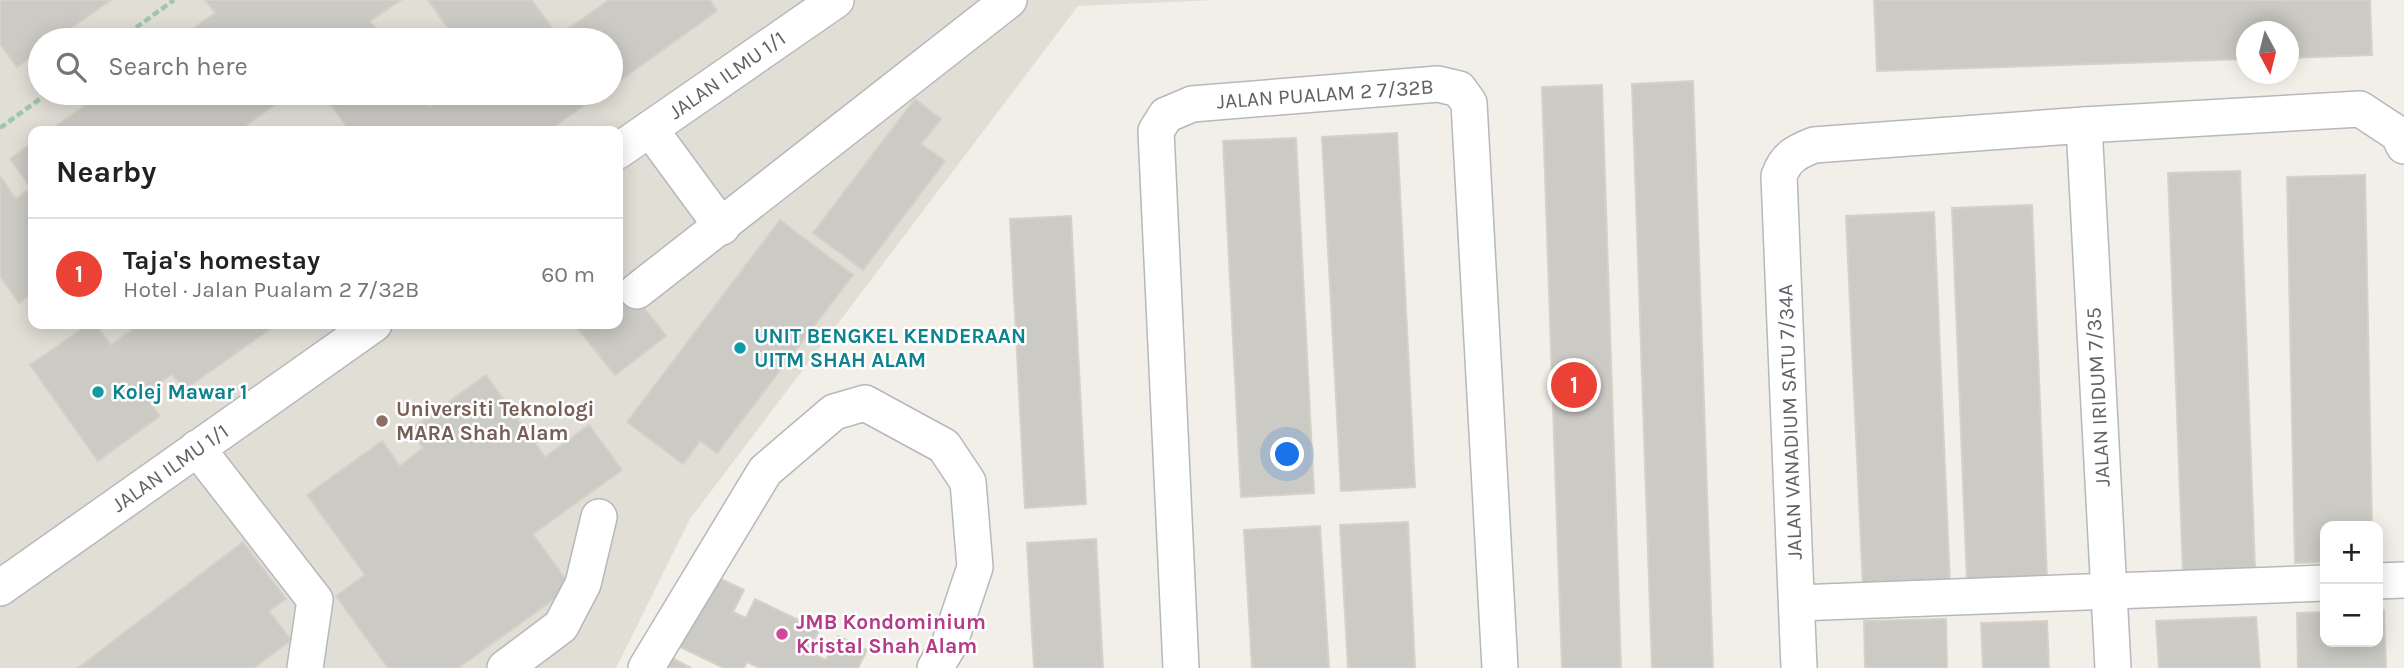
<!DOCTYPE html>
<meta charset="utf-8">
<style>
:root{--surface:#fff;--page:#f6f6f6;--text:#222;--muted:#767676;--line:#e0e0e0;--accent:#ea4335}
body{margin:0;font-family:Karla,sans-serif;background:var(--page);color:var(--text)}
.controls{position:absolute;right:21px;bottom:21px;display:grid;overflow:hidden;border-radius:14px;box-shadow:0 4px 18px #0003}
.controls button{width:63px;height:63px;display:grid;place-items:center;padding:0;border:0;border-bottom:2px solid var(--line);background:var(--surface);color:var(--text);font:35px sans-serif}
.compass{position:absolute;left:2236px;top:21px;width:63px;height:63px;border-radius:50%;background:var(--surface);box-shadow:0 4px 18px #0003;rotate:173deg}
.you{position:absolute;left:1288px;top:455px;width:24px;height:24px;margin:-18px;border:5px solid #fff;border-radius:50%;background:#1a73e8;box-shadow:0 0 0 10px #1a73e833}
.badge{display:grid;place-items:center;width:46px;height:46px;border-radius:50%;background:var(--accent);color:#fff;font-size:23px;font-weight:700}
.pin{position:absolute;translate:-50% -50%;border:4px solid #fff;box-shadow:0 2px 7px #0006}
.list{margin:0;padding:0;list-style:none}
h2{display:flex;justify-content:space-between;align-items:center;height:91px;margin:0;padding:0 28px;font-size:30px}
h2 small{font-size:23px;font-weight:400;color:var(--muted)}
.list li{display:grid;grid-template-columns:46px 1fr auto;gap:21px;align-items:center;box-sizing:border-box;height:112px;padding:0 28px;border-top:2px solid var(--line)}
.list b{display:block;font-size:26px;white-space:nowrap}
.list p{margin:0;font-size:23px;white-space:nowrap;color:var(--muted)}
.list em{font-size:23px;font-style:normal;color:var(--muted)}
.icon{flex:none;width:38px;height:38px;fill:none;stroke:currentColor;stroke-width:2;stroke-linecap:round;stroke-linejoin:round}
.map{position:relative;flex:none;width:2404px;height:668px;overflow:hidden}
.search{position:absolute;background:var(--surface);box-shadow:0 4px 18px #0003;left:28px;top:28px;width:595px;height:77px;display:flex;align-items:center;gap:18px;box-sizing:border-box;padding:0 24px;border-radius:38px;color:var(--muted);font-size:26px}
.panel{position:absolute;background:var(--surface);box-shadow:0 4px 18px #0003;left:28px;top:126px;width:595px;height:203px;border-radius:14px}
.map>svg:first-child{display:block}
.education{fill:#e1ded6;fill-rule:evenodd}
.building{fill:#cccac5;stroke:#d6d1c6;stroke-width:2}
.lines{fill:none;stroke-linecap:round;stroke-linejoin:round}
.minor-casing{stroke:#b5b8bc;stroke-width:38}
.path{stroke:#9cc7a9;stroke-width:4.5;stroke-dasharray:7 3.5;stroke-linecap:butt}
.minor{stroke:#fff;stroke-width:35}
.culture-dot{fill:#0f9aa8;stroke:#fff;stroke-width:2.5}
.education-dot{fill:#8d6e63;stroke:#fff;stroke-width:2.5}
.hotel-dot{fill:#d1479c;stroke:#fff;stroke-width:2.5}
.labels{text-anchor:middle;stroke-width:5;stroke-linejoin:round;paint-order:stroke}
.street-label{font-size:21px;fill:#5f6368;stroke:#fff}
.culture-label{font-size:21px;font-weight:bold;fill:#0d838f;stroke:#fff;text-anchor:start}
.education-label{font-size:21px;font-weight:bold;fill:#785e54;stroke:#fff;text-anchor:start}
.hotel-label{font-size:21px;font-weight:bold;fill:#b23c85;stroke:#fff;text-anchor:start}
</style>
<div class="map">
<svg width="2404" height="668" viewBox="0 0 2404 668">
<rect width="100%" height="100%" fill="#f1efe8"/>
<path class="education" d="M 0,0 L 1216,0 L 1078,6 L 690,519 L 616,668 L 0,668 ZM 40,40 L 611,40 L 611,93 L 40,93 ZM 33,131 L 618,131 L 618,324 L 33,324 Z"/>
<g class="building">
<polygon points="0,0 111,0 54,40 40,40 40,50 17,67 0,44"/>
<polygon points="205,0 401,0 370,21 384,40 177,40 215,13"/>
<polygon points="428,0 532,0 558,36 609,0 710,0 717,11 611,87 611,40 456,40"/>
<polygon points="1874,0 2370,0 2372,55 2288,58 2288,32 2246,32 2246,59 1877,71"/>
<polygon points="1693,81 1713,668 1652,668 1632,84"/>
<polygon points="1602,85 1621,668 1562,668 1542,87"/>
<polygon points="103,93 291,93 244,127 247,131 49,131"/>
<polygon points="322,93 420,93 430,107 450,93 602,93 548,131 350,131"/>
<polygon points="915,99 941,119 921,144 945,161 863,270 813,233"/>
<polygon points="1397,133 1415,487 1341,491 1322,137"/>
<polygon points="1296,138 1314,493 1241,497 1223,141"/>
<polygon points="33,142 33,221 29,224 33,230 33,293 19,303 0,276 0,176 16,199 31,188 10,159"/>
<polygon points="2240,171 2255,569 2183,572 2168,173"/>
<polygon points="2365,175 2372,526 2325,526 2325,562 2295,563 2287,177"/>
<polygon points="2032,205 2047,579 1967,582 1952,208"/>
<polygon points="1934,212 1950,584 1863,588 1846,216"/>
<polygon points="1071,216 1086,504 1025,508 1010,219"/>
<polygon points="780,220 853,275 717,453 700,441 683,464 627,422"/>
<polygon points="618,274 666,336 615,375 574,324 618,324"/>
<polygon points="89,324 95,324 111,345 140,324 277,324 184,390 172,374 144,394 160,416 98,461 30,365"/>
<polygon points="486,375 545,457 589,425 622,470 533,534 571,587 458,668 388,668 336,596 365,575 307,495 382,441 400,466 423,448 410,430"/>
<polygon points="1408,522 1415,668 1348,668 1340,525"/>
<polygon points="1320,526 1329,668 1252,668 1244,530"/>
<polygon points="1096,539 1103,668 1034,668 1027,543"/>
<polygon points="243,542 286,599 269,611 291,640 254,668 78,668"/>
<polygon points="711,574 744,590 733,612 746,618 755,599 819,630 809,652 826,660 838,636 867,650 858,668 760,668 747,662 744,668 724,668 676,645"/>
<polygon points="2378,610 2384,610 2386,668 2298,668 2297,613 2325,612 2325,642 2378,642"/>
<polygon points="2256,617 2260,668 2159,668 2156,621"/>
<polygon points="1946,619 1947,668 1865,668 1864,621"/>
<polygon points="2047,621 2049,668 1983,668 1981,623"/>
<polygon points="672,658 691,668 667,668"/>
</g>
<g class="lines">
<defs>
<g id="minor">
<polyline points="2084,125 2113,668"/>
<polyline points="650,129 722,227"/>
<polyline points="618,151 836,0"/>
<polyline points="637,291 1009,0"/>
<polyline points="197,448 315,600 305,668"/>
<polyline points="2378,581 2404,580"/>
<polyline points="0,588 374,324"/>
<polyline points="1797,603 2325,583"/>
<polyline points="505,668 561,626 583,584 599,517"/>
<polyline points="646,668 765,471 834,412 865,403 944,446 968,482 975,567 949,645 935,668"/>
<polyline points="1181,668 1156,131 1166,115 1192,104 1438,84 1459,89 1469,103 1500,668"/>
<path d="M 1799,668 L 1779,176 C 1786,157 1796,152 1814,145 L 2084,125 L 2360,109 L 2398,134 L 2404,146"/>
</g>
</defs>
<use href="#minor" class="minor-casing"/>
<g class="path">
<polyline points="119,40 174,0"/>
<polyline points="0,128 48,93"/>
</g>
<use href="#minor" class="minor"/>
</g>
<g class="culture-dot">
<circle cx="740" cy="348" r="7"/>
<circle cx="98" cy="392" r="7"/>
</g>
<circle class="education-dot" cx="382" cy="421" r="7"/>
<circle class="hotel-dot" cx="782" cy="634" r="7"/>
<g class="labels">
<g class="street-label">
<text transform="translate(727 75) rotate(-35)" y="7">JALAN ILMU 1/1</text>
<text transform="translate(1325 94) rotate(-4)" y="7">JALAN PUALAM 2 7/32B</text>
<text transform="translate(2098 397) rotate(-93)" y="7">JALAN IRIDUM 7/35</text>
<text transform="translate(1790 422) rotate(-92)" y="7">JALAN VANADIUM SATU 7/34A</text>
<text transform="translate(170 468) rotate(-35)" y="7">JALAN ILMU 1/1</text>
</g>
<g class="culture-label">
<text x="754" y="343">UNIT BENGKEL KENDERAAN<tspan x="754" dy="24">UITM SHAH ALAM</tspan></text>
<text x="112" y="399">Kolej Mawar 1</text>
</g>
<g class="education-label">
<text x="396" y="416">Universiti Teknologi<tspan x="396" dy="24">MARA Shah Alam</tspan></text>
</g>
<g class="hotel-label">
<text x="796" y="629">JMB Kondominium<tspan x="796" dy="24">Kristal Shah Alam</tspan></text>
</g>
</g>
</svg>
<div class="controls">
<button>+</button>
<button>−</button>
</div>
<svg class="compass" viewBox="-18 -18 36 36"><path d="M0-13l5 13h-10z" fill="#e53935"/><path d="M0 13l5-13h-10z" fill="#767676"/></svg>
<div class="you"></div>
<div class="pin badge" style="left:1574px;top:385px">1</div>
<div class="search"><svg class="icon" aria-label="search" viewBox="0 0 24 24"><circle cx="10" cy="10" r="6"/><path d="M15 15l6 6"/></svg>Search here</div>
<section class="panel">
<h2>Nearby<small></small></h2>
<ul class="list">
<li><span class="badge">1</span><div><b>Taja's homestay</b><p>Hotel · Jalan Pualam 2 7/32B</p></div><em>60 m</em></li>
</ul>
</section>
</div>
